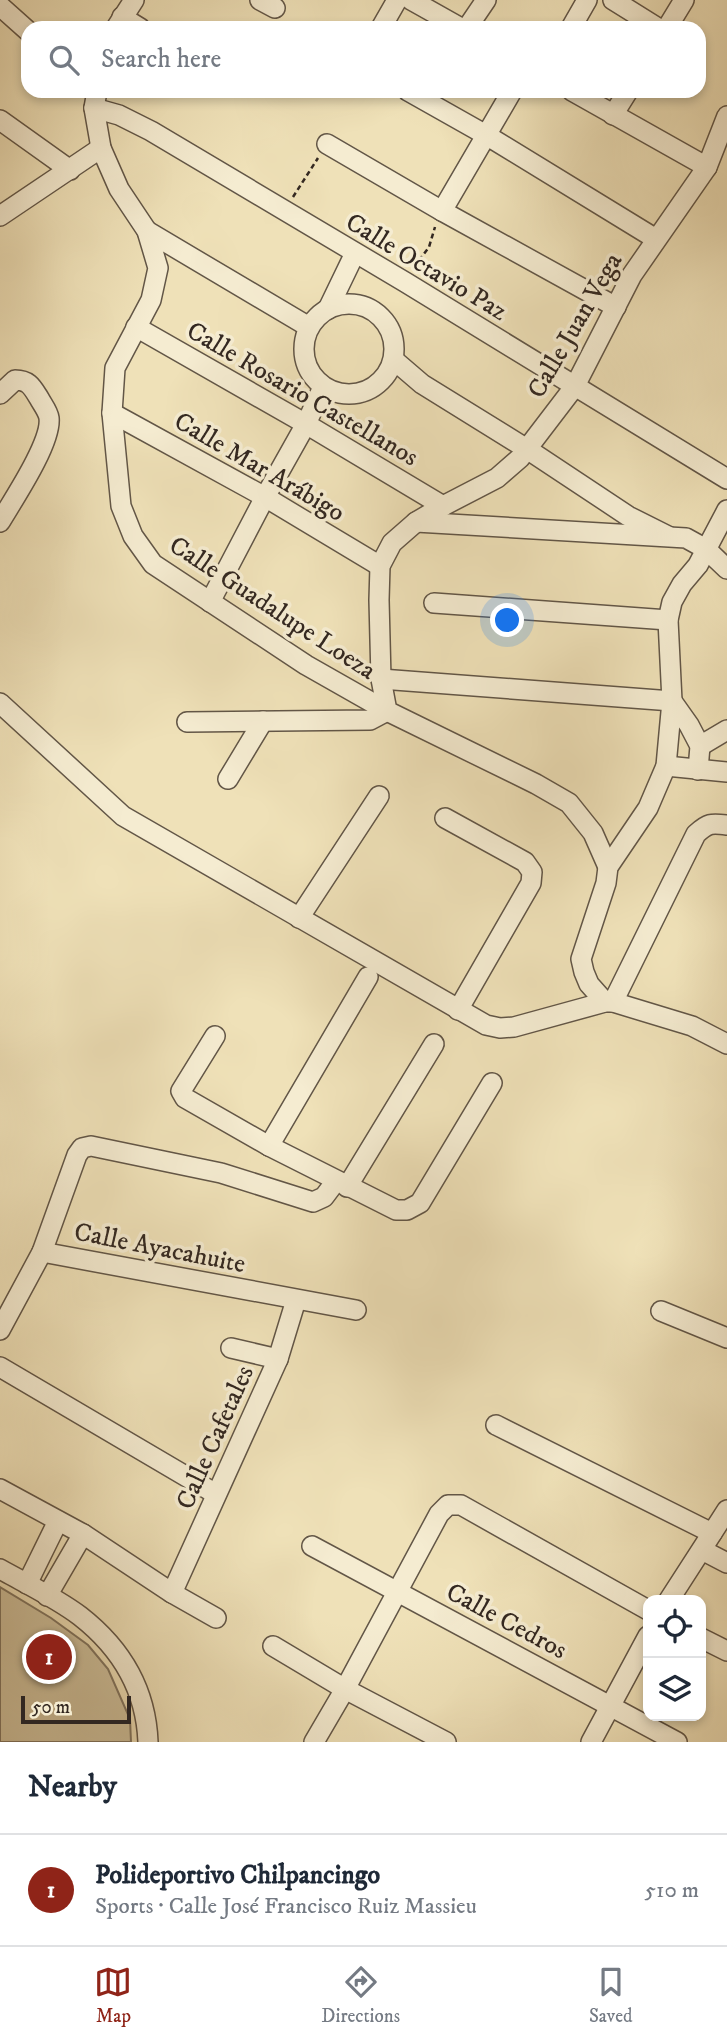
<!DOCTYPE html>
<meta charset="utf-8">
<style>
:root{--surface:#fff;--page:#f2f2f3;--text:#1f2937;--muted:#747a83;--line:#e0e1e3;--accent:#8f2418}
body{margin:0;font-family:"IM FELL DW Pica",serif;background:var(--page);color:var(--text)}
.controls{position:absolute;right:21px;bottom:21px;display:grid;overflow:hidden;border-radius:14px;box-shadow:0 4px 10px #0003}
.controls button{width:63px;height:63px;display:grid;place-items:center;padding:0;border:0;border-bottom:2px solid var(--line);background:var(--surface);color:var(--text);font:35px sans-serif}
.scale{position:absolute;left:21px;bottom:18px;width:110px;box-sizing:border-box;padding-left:7px;border:4px solid #332821;border-top:0;font-size:19px;line-height:24px;white-space:nowrap;color:#332821;-webkit-text-stroke:5px #f5ecd1;paint-order:stroke}
.you{position:absolute;left:508px;top:621px;width:24px;height:24px;margin:-18px;border:5px solid #fff;border-radius:50%;background:#1a73e8;box-shadow:0 0 0 10px #1a73e833}
.badge{display:grid;place-items:center;width:46px;height:46px;border-radius:50%;background:var(--accent);color:#fff;font-size:23px;font-weight:700}
.pin{position:absolute;translate:-50% -50%;border:4px solid #fff;box-shadow:0 2px 7px #0006}
.list{margin:0;padding:0;list-style:none}
h2{display:flex;justify-content:space-between;align-items:center;height:91px;margin:0;padding:0 28px;font-size:30px}
h2 small{font-size:23px;font-weight:400;color:var(--muted)}
.list li{display:grid;grid-template-columns:46px 1fr auto;gap:21px;align-items:center;box-sizing:border-box;height:112px;padding:0 28px;border-top:2px solid var(--line)}
.list b{display:block;font-size:26px;white-space:nowrap}
.list p{margin:0;font-size:23px;white-space:nowrap;color:var(--muted)}
.list em{font-size:23px;font-style:normal;color:var(--muted)}
.icon{flex:none;width:38px;height:38px;fill:none;stroke:currentColor;stroke-width:2;stroke-linecap:round;stroke-linejoin:round}
.map{position:relative;flex:none;width:727px;height:1742px;overflow:hidden}
.search{position:absolute;background:var(--surface);box-shadow:0 4px 10px #0003;left:21px;right:21px;top:21px;height:77px;display:flex;align-items:center;gap:18px;box-sizing:border-box;padding:0 24px;border-radius:21px;color:var(--muted);font-size:26px}
.sheet{height:203px;background:var(--surface)}
nav{display:flex;justify-content:space-around;align-items:center;box-sizing:border-box;height:98px;border-top:2px solid var(--line);background:var(--surface);font-size:19px;color:var(--muted)}
nav a{display:grid;justify-items:center;gap:4px}
nav .on{color:var(--accent)}
.map>svg:first-child{display:block}
.green{fill:#cfc29e;stroke:#817560;stroke-width:2}
.lines{fill:none;stroke-linecap:round;stroke-linejoin:round}
.minor-casing{stroke:#625647;stroke-width:22}
.path{stroke:#332821;stroke-width:2.5;stroke-dasharray:5 3.5;stroke-linecap:butt}
.minor{stroke:#f5ecd1;stroke-width:19}
.labels{text-anchor:middle;stroke-width:7;stroke-linejoin:round;paint-order:stroke}
.street-label{font-size:26px;fill:#332821;stroke:#f5ecd1}
</style>
<div class="map">
<svg width="727" height="1742" viewBox="0 0 727 1742">
<rect width="100%" height="100%" fill="#efe1b8"/>
<filter id="stains"><feTurbulence type="fractalNoise" baseFrequency=".00286" numOctaves="4"/><feColorMatrix values="0 0 0 0 .2 0 0 0 0 .09 0 0 0 0 .02 0 0 0 .5 -.17"/></filter>
<radialGradient id="worn" r=".72"><stop offset=".6" stop-color="#630" stop-opacity="0"/><stop offset="1" stop-color="#630" stop-opacity=".3"/></radialGradient>
<polygon class="green" points="0,1587 51,1618 88,1645 108,1669 130,1719 131,1742 0,1742"/>
<g class="lines">
<defs>
<g id="minor">
<polyline points="260,0 275,8"/>
<polyline points="411,0 461,28"/>
<polyline points="613,0 658,28"/>
<polyline points="0,6 28,31"/>
<polyline points="122,17 140,28"/>
<polyline points="116,28 134,0"/>
<polyline points="381,28 397,0"/>
<polyline points="467,28 486,0"/>
<polyline points="571,28 587,0"/>
<polyline points="667,28 684,0"/>
<polyline points="97,91 94,108 101,148 119,189 147,231 158,268 151,300 115,368 112,413 121,506 133,536 153,564 306,665 387,711"/>
<polyline points="408,91 486,135 656,239"/>
<polyline points="572,91 707,167"/>
<polyline points="94,108 119,115 151,131 405,282 727,479"/>
<polyline points="613,115 628,91"/>
<polyline points="0,120 70,170"/>
<polyline points="327,144 442,211 616,307"/>
<polyline points="442,211 512,91"/>
<polyline points="0,216 101,148"/>
<polyline points="147,231 309,327"/>
<circle cx="349" cy="349" r="45"/>
<polyline points="328,309 355,253"/>
<polyline points="136,327 306,424 443,506"/>
<polyline points="394,360 422,384 527,449 628,516 668,536"/>
<path d="M 0,394 L 15,380 C 29,380 32,387 39,398 C 42,404 48,411 49,418 C 52,442 13,500 0,522"/>
<polyline points="112,413 265,497 380,566"/>
<polyline points="416,522 686,538 706,549 727,569"/>
<polyline points="210,602 265,497 306,424 323,387"/>
<polyline points="434,603 668,620"/>
<polyline points="381,679 672,701 689,725 700,746 698,770"/>
<polyline points="0,703 123,816 486,1025 500,1028 514,1027 605,1002 613,1002 692,1026 727,1044"/>
<polyline points="187,722 370,720 387,711"/>
<polyline points="700,746 727,730"/>
<polyline points="666,766 727,772"/>
<polyline points="228,779 263,721"/>
<polyline points="445,818 525,862 532,872 531,883 458,1010"/>
<polyline points="608,867 593,833 569,803 536,784 387,711 381,679 379,600 380,566 392,543 416,522 443,506 497,478 520,458 575,386 632,275 707,167 727,116"/>
<polyline points="299,918 379,796"/>
<polyline points="605,1002 589,984 584,972 581,959 606,883 608,867 648,808 666,766 672,701 668,620 672,602 682,584 698,565 727,510"/>
<path d="M 613,1002 L 696,834 C 708,823 711,823 727,825"/>
<polyline points="215,1036 181,1091 185,1098 269,1146 396,1210 407,1210 420,1203 492,1083"/>
<polyline points="269,1146 368,977"/>
<polyline points="347,1187 434,1044"/>
<polyline points="42,1252 356,1310"/>
<polyline points="661,1311 727,1338"/>
<polyline points="0,1330 42,1252 77,1155 82,1148 91,1146 221,1173 313,1202 324,1197 336,1181"/>
<polyline points="231,1348 278,1359"/>
<polyline points="0,1367 216,1494"/>
<polyline points="496,1425 712,1533"/>
<polyline points="0,1489 83,1534 172,1593 216,1618"/>
<polyline points="312,1546 677,1742"/>
<polyline points="702,1550 727,1563"/>
<path d="M 0,1569 C 25,1583 58,1599 80,1616 C 121,1648 146,1690 148,1742"/>
<polyline points="27,1584 58,1521"/>
<polyline points="172,1593 278,1359 296,1300"/>
<polyline points="47,1596 83,1534"/>
<polyline points="669,1600 727,1510"/>
<polyline points="701,1638 727,1651"/>
<polyline points="273,1646 345,1689 446,1742"/>
<polyline points="314,1742 345,1689 439,1514 448,1505 461,1505 648,1610"/>
<polyline points="591,1742 648,1636"/>
</g>
</defs>
<use href="#minor" class="minor-casing"/>
<g class="path">
<polyline points="293,197 318,158"/>
<polyline points="414,267 429,247 435,227"/>
</g>
<use href="#minor" class="minor"/>
</g>
<g class="labels">
<g class="street-label">
<text transform="translate(427 266) rotate(31)" y="9">Calle Octavio Paz</text>
<text transform="translate(574 325) rotate(-60)" y="9">Calle Juan Vega</text>
<text transform="translate(303 393) rotate(30)" y="9">Calle Rosario Castellanos</text>
<text transform="translate(260 466) rotate(30)" y="9">Calle Mar Arábigo</text>
<text transform="translate(273 607) rotate(33)" y="9">Calle Guadalupe Loeza</text>
<text transform="translate(160 1247) rotate(11)" y="9">Calle Ayacahuite</text>
<text transform="translate(214 1437) rotate(-66)" y="9">Calle Cafetales</text>
<text transform="translate(507 1620) rotate(28)" y="9">Calle Cedros</text>
</g>
</g>
<rect width="100%" height="100%" filter="url(#stains)"/>
<rect width="100%" height="100%" fill="url(#worn)"/>
</svg>
<div class="controls">
<button><svg class="icon" aria-label="locate" viewBox="0 0 24 24"><circle cx="12" cy="12" r="6"/><path d="M12 2v4M12 18v4M2 12h4M18 12h4"/></svg></button>
<button><svg class="icon" aria-label="layers" viewBox="0 0 24 24"><path d="M12 4l9 5-9 5-9-5zM3 14l9 5 9-5"/></svg></button>
</div>
<div class="scale">50 m</div>
<div class="you"></div>
<div class="pin badge" style="left:49px;top:1657px">1</div>
<div class="search"><svg class="icon" aria-label="search" viewBox="0 0 24 24"><circle cx="10" cy="10" r="6"/><path d="M15 15l6 6"/></svg>Search here</div>
</div>
<section class="sheet">
<h2>Nearby<small></small></h2>
<ul class="list">
<li><span class="badge">1</span><div><b>Polideportivo Chilpancingo</b><p>Sports · Calle José Francisco Ruiz Massieu</p></div><em>510 m</em></li>
</ul>
</section>
<nav>
<a class="on"><svg class="icon" aria-label="map" viewBox="0 0 24 24"><path d="M3 6l6-2 6 2 6-2v14l-6 2-6-2-6 2zM9 4v14M15 6v14"/></svg>Map</a>
<a><svg class="icon" aria-label="directions" viewBox="0 0 24 24"><path d="M12 3l9 9-9 9-9-9zM9 14v-3h6M13 9l2 2-2 2"/></svg>Directions</a>
<a><svg class="icon" aria-label="saved" viewBox="0 0 24 24"><path d="M7 4h10v16l-5-4-5 4z"/></svg>Saved</a>
</nav>
